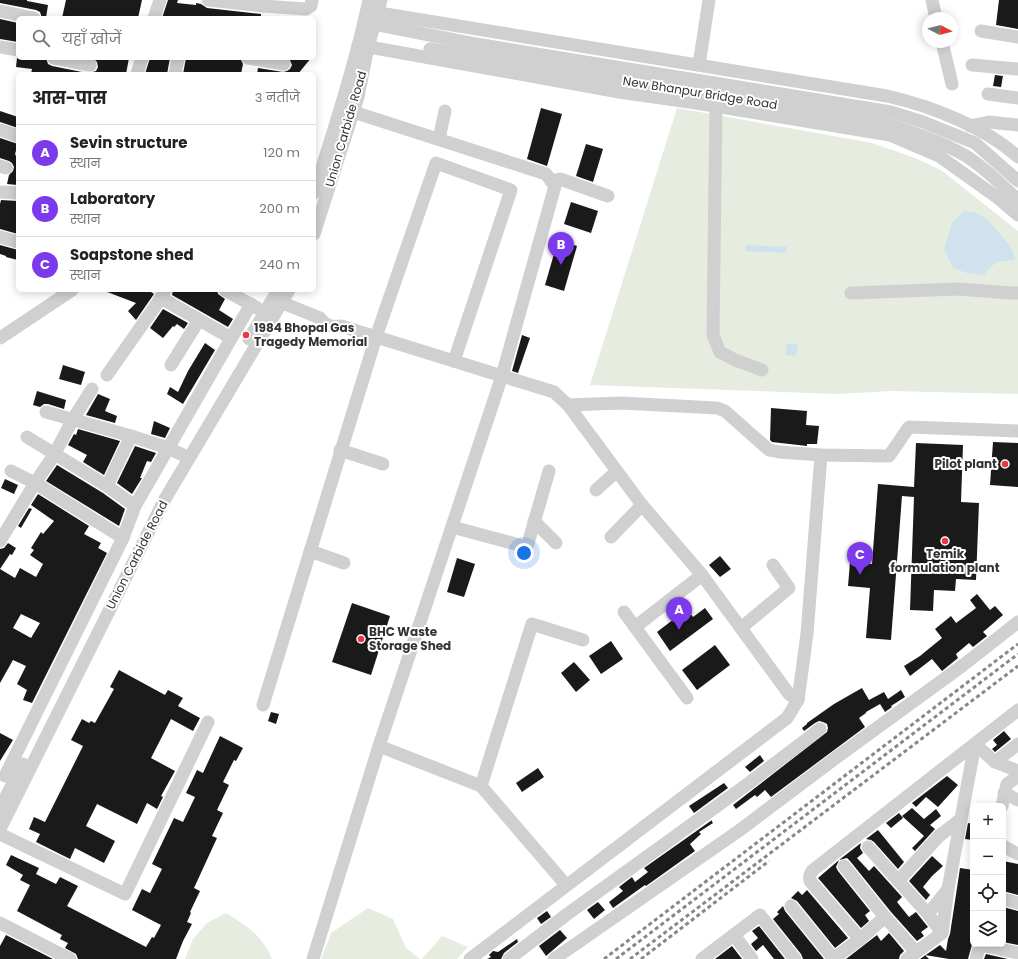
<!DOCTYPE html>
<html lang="hi">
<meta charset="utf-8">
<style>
:root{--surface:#fff;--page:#f2f2f2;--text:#222;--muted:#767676;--line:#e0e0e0;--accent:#7c3aed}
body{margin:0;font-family:Poppins,"Noto Sans Devanagari",sans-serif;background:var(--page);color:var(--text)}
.controls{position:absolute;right:12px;bottom:12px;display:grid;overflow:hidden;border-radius:6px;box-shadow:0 2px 10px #0003}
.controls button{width:36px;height:36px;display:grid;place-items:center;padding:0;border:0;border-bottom:1px solid var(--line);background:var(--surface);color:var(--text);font:20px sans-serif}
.compass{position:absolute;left:922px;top:12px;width:36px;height:36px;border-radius:50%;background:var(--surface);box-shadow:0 2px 10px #0003;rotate:97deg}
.you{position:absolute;left:524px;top:553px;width:14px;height:14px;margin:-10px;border:3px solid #fff;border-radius:50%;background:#1a73e8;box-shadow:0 0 0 6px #1a73e833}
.badge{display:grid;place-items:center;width:26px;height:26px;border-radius:50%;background:var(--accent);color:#fff;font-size:13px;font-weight:700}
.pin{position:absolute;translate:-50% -33px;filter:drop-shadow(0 1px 2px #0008)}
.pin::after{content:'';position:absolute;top:21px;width:14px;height:12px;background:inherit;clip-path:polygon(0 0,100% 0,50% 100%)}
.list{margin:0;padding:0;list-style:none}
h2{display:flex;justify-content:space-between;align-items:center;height:52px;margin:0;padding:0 16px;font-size:17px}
h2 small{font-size:13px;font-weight:400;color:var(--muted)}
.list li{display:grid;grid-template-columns:26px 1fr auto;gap:12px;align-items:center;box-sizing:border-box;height:56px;padding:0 16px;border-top:1px solid var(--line)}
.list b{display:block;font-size:15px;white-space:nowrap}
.list p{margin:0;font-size:13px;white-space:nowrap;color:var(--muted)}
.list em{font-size:13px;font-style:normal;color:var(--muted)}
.icon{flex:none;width:22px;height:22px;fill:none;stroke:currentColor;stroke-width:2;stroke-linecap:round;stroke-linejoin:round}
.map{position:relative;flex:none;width:1018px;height:959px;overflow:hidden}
.search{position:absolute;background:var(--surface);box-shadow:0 2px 10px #0003;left:16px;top:16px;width:300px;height:44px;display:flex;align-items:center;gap:10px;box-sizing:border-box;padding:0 14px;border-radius:6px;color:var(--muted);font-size:15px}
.panel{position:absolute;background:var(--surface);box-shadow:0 2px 10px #0003;left:16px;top:72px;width:300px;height:220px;border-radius:6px}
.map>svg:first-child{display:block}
.green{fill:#e6ecdf}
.water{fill:#cfe2ee}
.building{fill:#1a1a1a;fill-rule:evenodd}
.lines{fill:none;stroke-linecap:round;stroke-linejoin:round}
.minor{stroke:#d0d0d0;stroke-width:13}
.rail{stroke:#888;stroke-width:3;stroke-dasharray:4 3;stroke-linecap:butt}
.poi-dot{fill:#e63946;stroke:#fff;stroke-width:1.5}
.labels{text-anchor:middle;stroke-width:4;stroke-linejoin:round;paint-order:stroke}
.street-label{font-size:12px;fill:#333;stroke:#fff}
.poi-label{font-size:12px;font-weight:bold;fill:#333;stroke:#fff;text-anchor:start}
</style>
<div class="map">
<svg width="1018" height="959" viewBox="0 0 1018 959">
<rect width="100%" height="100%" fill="#fff"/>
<g class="green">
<polygon points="677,108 872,143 915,158 941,170 1018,231 1018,394 890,391 838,394 590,385"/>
<polygon points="368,908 393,919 406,948 420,959 321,959 331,933"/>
<path d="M 226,913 C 247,926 262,935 272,959 L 185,959 L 193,939 L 207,923 Z"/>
<polygon points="442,936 468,947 457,959 422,959"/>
</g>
<g class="water">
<path d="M 964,211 L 974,212 L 987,219 L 1010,246 L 1016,260 C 998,261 996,260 984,275 L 967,273 L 953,268 L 944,249 L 952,223 Z"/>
<polygon points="746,245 787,247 786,253 745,251"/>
<polygon points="787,343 798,345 796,356 785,355"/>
</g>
<g class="building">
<polygon points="0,0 27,0 27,1 48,5 46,18 42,18 40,12 36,10 0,3"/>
<polygon points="66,0 142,0 138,18 62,18"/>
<polygon points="168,0 178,0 177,3 196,5 196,3 201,4 207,8 261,14 261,18 162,18"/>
<polygon points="999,0 1018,0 1018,29 996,25"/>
<polygon points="0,19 18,23 18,42 0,39"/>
<polygon points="17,58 46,58 48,64 52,66 87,73 87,74 31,74 32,69 16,67"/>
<polygon points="93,58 129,58 126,74 89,73 96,71 98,67 97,62"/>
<polygon points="150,58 170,58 167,74 145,74"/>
<polygon points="186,58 240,58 243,64 241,74 183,74"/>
<polygon points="289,58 311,58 298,74 257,74 258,68 283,72 287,71 290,69 292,65"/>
<polygon points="995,75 1003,76 1001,87 993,86"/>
<polygon points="541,108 562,114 547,166 527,159"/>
<polygon points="0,111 18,117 18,128 0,122"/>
<polygon points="0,138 18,144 15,154 16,156 18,157 18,185 7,184 9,175 13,171 14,167 12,163 9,161 0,158"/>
<polygon points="586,144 603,149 593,182 576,176"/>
<polygon points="1,200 18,201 18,234 0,229 0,204"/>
<polygon points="571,202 598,211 591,233 564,224"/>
<polygon points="558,240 577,246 564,291 545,285"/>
<polygon points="0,245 18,250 18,260 6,257 6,256 0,254"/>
<polygon points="102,290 148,290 154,294 136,320 128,311 136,303"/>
<polygon points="173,290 217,290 218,294 225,299 219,310 233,319 228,327 172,295"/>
<polygon points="163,309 188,323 184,329 177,324 174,327 173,326 163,338 150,328"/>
<polygon points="522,335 530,338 518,373 512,371"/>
<polygon points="205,343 215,350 183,404 167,394 170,387 178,392 188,371"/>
<polygon points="63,365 85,372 81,385 59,379"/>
<polygon points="37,391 66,400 64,409 48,404 44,404 40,407 33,405"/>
<polygon points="98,394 110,399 105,411 117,416 115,423 86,415"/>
<polygon points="771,408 807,411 806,425 819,426 817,444 807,444 807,446 772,442 770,440"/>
<polygon points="154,421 170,428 165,438 151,434"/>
<polygon points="78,429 120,441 104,475 83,462 87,455 68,445 74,434 76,435"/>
<polygon points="993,442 1018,443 1018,487 990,485"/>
<polygon points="916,443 963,445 961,502 979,503 976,580 956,579 955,591 934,590 933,611 910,610 914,497 902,496 891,640 866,638 870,588 848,586 850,562 872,564 878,484 914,487"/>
<polygon points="135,446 156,453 151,462 147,461 140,478 142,478 132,494 117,483"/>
<polygon points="57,465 103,493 125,509 119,526 46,481"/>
<polygon points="5,479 18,485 14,494 1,488"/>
<path d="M 38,494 L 89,526 L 84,534 L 101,543 L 98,548 L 107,553 L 32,703 L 23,700 L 27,690 L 17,684 L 26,666 L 13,660 L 0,683 L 0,549 L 4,548 L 8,543 L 16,548 L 12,555 L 10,554 L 0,569 L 15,578 L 20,568 L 36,577 L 43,564 L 30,555 L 34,550 L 31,548 L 41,532 L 43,534 L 54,521 L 31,505 ZM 21,614 L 40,623 L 31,638 L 13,628 Z"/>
<polygon points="29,508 32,509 21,528 18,526"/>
<polygon points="720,556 731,569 720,577 709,565"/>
<polygon points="457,558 475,564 464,597 447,592"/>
<polygon points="977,594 990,610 995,606 1003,615 983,632 987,636 973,647 969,643 956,654 958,658 942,671 932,659 910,676 904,666 920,656 942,638 935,629 951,616 956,623 976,608 970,600"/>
<polygon points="352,603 390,616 371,675 332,662"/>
<polygon points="705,608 713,619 670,651 657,632 687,609 693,617"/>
<polygon points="611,641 623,659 601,674 589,656"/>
<polygon points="715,645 730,665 697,690 682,670"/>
<polygon points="574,662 590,680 576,692 561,673"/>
<polygon points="119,670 165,695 168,690 183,698 178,706 200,718 193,731 171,719 151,758 175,771 161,796 163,797 157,809 147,803 137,824 97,804 86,826 115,841 104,863 75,848 70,859 36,842 40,834 29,829 34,817 45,822 83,746 71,740 82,719 89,723 91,721 95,723 114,689 110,687"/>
<polygon points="862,688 869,700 884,692 888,699 901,690 905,697 891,706 892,707 885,712 880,704 866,712 866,713 859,718 865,727 771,797 765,790 757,797 755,795 736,809 733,805 827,732 828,728 827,724 823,722 819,721 815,723 804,731 802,728 807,724 807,723 834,704"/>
<polygon points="271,712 279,714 276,724 268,721"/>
<polygon points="1004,731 1011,739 995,752 992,749 997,745 993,740"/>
<polygon points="0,733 13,740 0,761"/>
<polygon points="220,736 243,748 236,761 234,760 223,782 229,785 217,810 223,813 212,836 217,838 194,888 200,891 190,912 191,913 187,922 192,924 183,941 176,959 78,959 76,954 65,948 68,943 60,939 62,935 17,911 30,885 20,880 23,875 6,865 11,855 39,868 36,874 56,884 60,877 78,886 67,906 146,947 152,937 154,938 161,925 132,910 142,889 150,893 162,869 152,864 174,818 183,822 195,797 186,793 197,770 203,773"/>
<polygon points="760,755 764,761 750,772 745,767"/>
<polygon points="538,768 544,777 522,792 516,783"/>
<polygon points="947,776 958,785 938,807 926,797 916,807 912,803"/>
<polygon points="724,783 728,788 694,813 689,806"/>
<polygon points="912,808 924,819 936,809 941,816 930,825 935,829 915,851 912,848 924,836 902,816"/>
<polygon points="899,813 903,818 891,828 886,823"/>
<polygon points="711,820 713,823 699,832 701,834 690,844 695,851 646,886 645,885 613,908 609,902 623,891 619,887 632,877 635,882 648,872 644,868 712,820"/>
<polygon points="968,823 973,824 973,840 965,839"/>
<polygon points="878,830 904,862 898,869 874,842 871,840 866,839"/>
<polygon points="861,843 860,848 863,853 857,858 869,871 874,866 902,897 897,902 909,917 916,912 928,927 921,932 924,936 917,941 891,912 850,861 847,858 839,860"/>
<polygon points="932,856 943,866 932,876 923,887 930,895 926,900 909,881"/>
<polygon points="839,860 836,867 838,871 870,911 865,915 869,921 861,928 818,878"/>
<polygon points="1003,861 1018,864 1018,895 1003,891"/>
<polygon points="960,868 973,870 973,941 968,959 949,959 925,955 929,959 920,959 940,945 946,951 948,939 950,934"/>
<polygon points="807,890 848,938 835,948 797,901 791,898 798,891 802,895"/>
<polygon points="598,902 605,910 594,919 587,910"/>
<polygon points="783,906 785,911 824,959 803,959 801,954 773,919 779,914 777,912"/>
<polygon points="1003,907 1018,911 1018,945 1003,942"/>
<polygon points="547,911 551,917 541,924 537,918"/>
<polygon points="759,926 785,959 774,959 763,945 756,951 751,944 758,938 752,931"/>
<polygon points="560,930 567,938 546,956 539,946"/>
<polygon points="889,933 904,951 900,955 899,959 846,959 877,935 881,941"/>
<polygon points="6,935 53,959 0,959 0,946"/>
<polygon points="517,939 518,942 504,953 501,959 487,959 491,957 489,955 493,951 498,952"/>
<polygon points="732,946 742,959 715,959"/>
<polygon points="986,954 1008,959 984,959"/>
</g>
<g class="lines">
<g class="minor">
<polyline points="208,0 263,6 306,9 311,6 312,0"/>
<polyline points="932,0 936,18"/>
<polyline points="0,11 34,18"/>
<path d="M 367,11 L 887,96 C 931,106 985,127 1018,157"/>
<polyline points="154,18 160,0"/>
<polyline points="364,22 470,43 891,112 923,122 975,143 1018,181"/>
<polyline points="981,31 1018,37"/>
<polyline points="942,42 952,84"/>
<polyline points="358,45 619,92 696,103 890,135 939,156 998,198 1018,215"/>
<polyline points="0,47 18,50"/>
<path d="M 430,49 L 872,120 C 902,129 939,140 966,156 C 985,168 1002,185 1018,200"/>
<polyline points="54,58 90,65"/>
<polyline points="248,58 284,64"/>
<polyline points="699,65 709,0"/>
<polyline points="972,65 1018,69"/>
<polyline points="137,74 142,58"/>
<polyline points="175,74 178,58"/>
<polyline points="988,94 1018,98"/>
<polyline points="716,106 713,335 720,352 735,360 762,370"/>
<polyline points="341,108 546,174 555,186 502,376 554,392 568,405 642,505 702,575 789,694 798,700"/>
<polyline points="970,126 989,122 1018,125"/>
<polyline points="0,130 18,136"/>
<polyline points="439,139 445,111"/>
<polyline points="0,166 6,168"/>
<polyline points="551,181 560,179 608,196"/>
<polyline points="0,192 18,193"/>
<path d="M 314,193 C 334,129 355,65 369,0"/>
<polyline points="314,234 358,97 368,47 381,0"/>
<polyline points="0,237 18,242"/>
<polyline points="225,290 257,308"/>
<polyline points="851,293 958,289 1010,293 1018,293"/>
<polyline points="161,298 231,338"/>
<path d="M 273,299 L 320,318 C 325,326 332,327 341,326 L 502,376 L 379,746 L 313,959"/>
<polyline points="0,338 72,290"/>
<polyline points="249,339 278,290"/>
<polyline points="171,365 199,320"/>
<polyline points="107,375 161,298 165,290"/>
<polyline points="568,405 621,403 717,408 725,411 769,450 779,452 821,455 889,456 909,427 1018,431"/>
<polyline points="46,412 131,436 168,448 183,455"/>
<polyline points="27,437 107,486 135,506"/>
<polyline points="340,450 383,464"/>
<polyline points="11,471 35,483 123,538"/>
<polyline points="107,486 131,436"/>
<polyline points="596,490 617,471"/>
<polyline points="534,521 556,543"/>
<polyline points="452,527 527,547 549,471"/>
<polyline points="611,537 642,505"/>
<polyline points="0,541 35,483 54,455 73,419 92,389"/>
<polyline points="310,551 344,563"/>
<polyline points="624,612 687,698"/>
<polyline points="635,627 702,575"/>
<polyline points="741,628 789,588 773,565"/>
<polyline points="263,705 376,337 436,163 511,190 454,361"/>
<polyline points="975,744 995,762 1018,771"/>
<polyline points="379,746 481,786"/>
<polyline points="995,762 1018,744"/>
<polyline points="5,776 123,538 135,506 251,304"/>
<polyline points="1004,793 1018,800"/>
<polyline points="1002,806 1007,784 1018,776"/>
<polyline points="0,808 23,764"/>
<polyline points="961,819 975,744"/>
<polyline points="0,829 165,499 289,290"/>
<polyline points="0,834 125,894 208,722"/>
<polyline points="1003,846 1018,854"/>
<polyline points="868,847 928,914 942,933"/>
<polyline points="844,866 885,917 916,952"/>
<polyline points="898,881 939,836 961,819 948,889 942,933 907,959"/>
<polyline points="566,885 481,786 532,624 583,640"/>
<polyline points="1003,899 1018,903"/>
<polyline points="791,906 834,959"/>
<polyline points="928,914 948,889"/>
<polyline points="0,923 70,959"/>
<polyline points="734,935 752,959"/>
<path d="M 860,939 L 810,881 C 809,876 810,874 813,870 L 1018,710"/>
<polyline points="980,945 1018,953"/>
<polyline points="470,959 787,718 798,700 807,634 821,455"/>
<polyline points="509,959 566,915 749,783 820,729"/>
<polyline points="554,959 740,830 833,760 962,666 1018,622"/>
<polyline points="702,959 760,915 795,959"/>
<polyline points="833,959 860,939 885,917"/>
<polyline points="976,959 980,944"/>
</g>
<g class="rail">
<polyline points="604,959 1018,644"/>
<polyline points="616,959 1018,654"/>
<polyline points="630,959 1018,666"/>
<polyline points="641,959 769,861"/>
</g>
</g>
<g class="poi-dot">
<circle cx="246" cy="335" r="4"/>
<circle cx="1005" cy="464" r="4"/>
<circle cx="945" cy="541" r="4"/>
<circle cx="361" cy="639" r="4"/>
</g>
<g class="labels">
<g class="street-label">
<text transform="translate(700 93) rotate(9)" y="4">New Bhanpur Bridge Road</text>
<text transform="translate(346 129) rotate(-74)" y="4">Union Carbide Road</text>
<text transform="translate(137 555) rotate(-63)" y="4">Union Carbide Road</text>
</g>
<g class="poi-label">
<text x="254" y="332">1984 Bhopal Gas<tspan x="254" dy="14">Tragedy Memorial</tspan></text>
<text x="997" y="468" text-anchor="end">Pilot plant</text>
<text x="945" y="558" text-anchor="middle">Temik<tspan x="945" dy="14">formulation plant</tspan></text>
<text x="369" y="636">BHC Waste<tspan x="369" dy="14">Storage Shed</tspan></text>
</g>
</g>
</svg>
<div class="controls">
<button>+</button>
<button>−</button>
<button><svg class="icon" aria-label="locate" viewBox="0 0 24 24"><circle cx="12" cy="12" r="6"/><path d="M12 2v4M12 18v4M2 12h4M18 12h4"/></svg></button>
<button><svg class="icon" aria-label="layers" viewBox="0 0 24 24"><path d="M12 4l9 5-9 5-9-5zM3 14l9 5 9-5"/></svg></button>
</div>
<svg class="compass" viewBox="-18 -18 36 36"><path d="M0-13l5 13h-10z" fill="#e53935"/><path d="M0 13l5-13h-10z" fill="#767676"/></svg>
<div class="you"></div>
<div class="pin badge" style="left:679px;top:630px">A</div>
<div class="pin badge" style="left:561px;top:265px">B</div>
<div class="pin badge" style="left:860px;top:575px">C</div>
<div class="search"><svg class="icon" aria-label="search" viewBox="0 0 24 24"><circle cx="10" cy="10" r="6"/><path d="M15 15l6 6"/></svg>यहाँ खोजें</div>
<section class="panel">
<h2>आस-पास<small>3 नतीजे</small></h2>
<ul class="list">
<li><span class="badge">A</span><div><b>Sevin structure</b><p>स्थान</p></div><em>120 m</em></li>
<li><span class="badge">B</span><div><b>Laboratory</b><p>स्थान</p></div><em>200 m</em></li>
<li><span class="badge">C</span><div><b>Soapstone shed</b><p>स्थान</p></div><em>240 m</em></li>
</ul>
</section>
</div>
